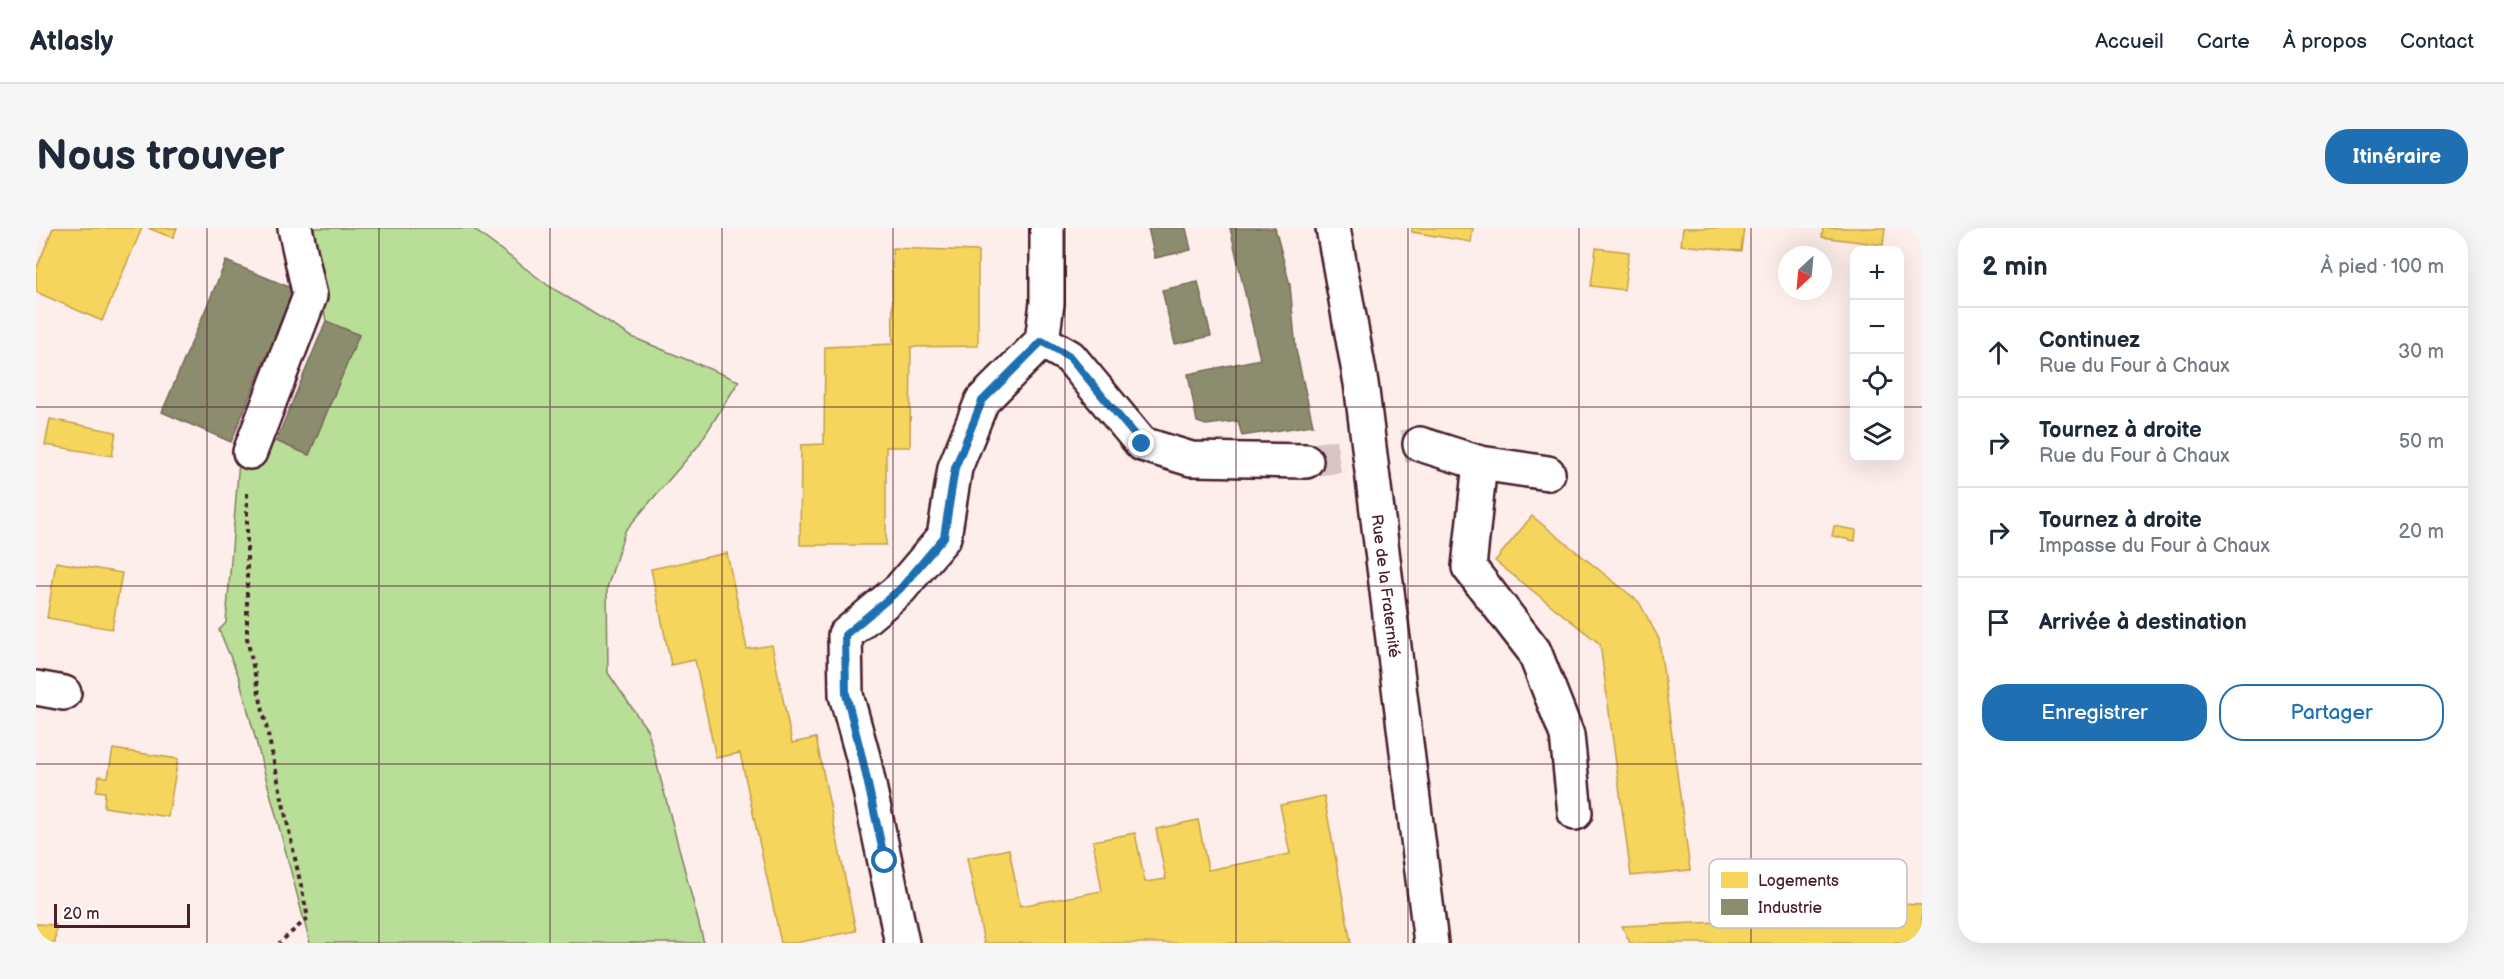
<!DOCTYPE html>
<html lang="fr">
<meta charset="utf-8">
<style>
:root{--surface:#fff;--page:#f6f6f7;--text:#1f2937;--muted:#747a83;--line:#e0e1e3;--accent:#1f6fb2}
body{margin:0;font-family:"Balsamiq Sans",sans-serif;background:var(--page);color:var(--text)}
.controls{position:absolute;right:18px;top:18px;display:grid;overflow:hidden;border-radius:12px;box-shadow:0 6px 24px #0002}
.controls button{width:54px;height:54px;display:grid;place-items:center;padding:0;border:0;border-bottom:2px solid var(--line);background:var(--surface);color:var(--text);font:30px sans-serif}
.compass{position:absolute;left:1742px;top:18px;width:54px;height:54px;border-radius:50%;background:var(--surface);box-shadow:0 6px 24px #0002;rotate:206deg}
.scale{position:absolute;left:18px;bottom:15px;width:136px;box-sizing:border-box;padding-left:6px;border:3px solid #4a1f2b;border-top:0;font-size:16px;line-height:21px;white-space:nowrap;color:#4a1f2b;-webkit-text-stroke:4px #fff;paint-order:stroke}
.stop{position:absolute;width:18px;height:18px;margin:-14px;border:4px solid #1f6fb2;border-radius:50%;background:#fff}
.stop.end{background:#1f6fb2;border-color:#fff;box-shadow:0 2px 6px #0008}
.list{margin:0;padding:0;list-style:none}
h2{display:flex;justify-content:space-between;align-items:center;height:78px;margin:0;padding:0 24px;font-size:26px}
h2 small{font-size:20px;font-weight:400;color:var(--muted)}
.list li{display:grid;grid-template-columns:39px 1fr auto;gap:18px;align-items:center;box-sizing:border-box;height:90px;padding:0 24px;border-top:2px solid var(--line)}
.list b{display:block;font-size:22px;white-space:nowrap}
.list p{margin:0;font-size:20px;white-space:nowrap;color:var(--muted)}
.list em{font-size:20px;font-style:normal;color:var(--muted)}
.actions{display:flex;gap:12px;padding:18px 24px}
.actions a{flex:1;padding:14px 0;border:2px solid var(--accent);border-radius:24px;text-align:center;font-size:21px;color:var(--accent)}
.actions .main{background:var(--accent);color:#fff}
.icon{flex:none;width:33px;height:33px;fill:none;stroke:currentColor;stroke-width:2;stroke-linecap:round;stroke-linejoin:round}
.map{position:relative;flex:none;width:1886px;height:715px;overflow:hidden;border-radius:24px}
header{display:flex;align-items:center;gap:36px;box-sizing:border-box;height:84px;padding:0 30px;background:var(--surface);border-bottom:2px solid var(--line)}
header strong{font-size:28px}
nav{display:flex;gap:33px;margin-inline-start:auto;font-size:21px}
.intro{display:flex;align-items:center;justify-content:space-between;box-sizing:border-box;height:144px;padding:0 36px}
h1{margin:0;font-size:42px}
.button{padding:15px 27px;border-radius:24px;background:var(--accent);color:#fff;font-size:21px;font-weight:700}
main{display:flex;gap:36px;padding:0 36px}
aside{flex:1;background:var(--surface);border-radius:24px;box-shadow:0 6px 24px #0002}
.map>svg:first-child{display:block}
.green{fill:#b9de98;stroke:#827e62;stroke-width:1.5}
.homes{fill:#f6d55c;stroke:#c29e4d;stroke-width:1.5}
.industry{fill:#8c8c6e;stroke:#786b5a;stroke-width:1.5}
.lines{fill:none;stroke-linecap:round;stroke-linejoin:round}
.minor-tunnel{stroke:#d9c5c5;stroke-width:33;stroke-dasharray:33 16;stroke-linecap:butt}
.minor-casing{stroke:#4a1f2b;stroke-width:38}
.path{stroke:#4a1f2b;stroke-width:4;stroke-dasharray:4.5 4.5;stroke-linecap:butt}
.minor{stroke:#fff;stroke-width:33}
.route{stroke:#1f6fb2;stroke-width:8}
.grid{fill:none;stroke:#4a1f2b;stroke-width:1.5;stroke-opacity:0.55}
.labels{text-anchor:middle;stroke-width:6;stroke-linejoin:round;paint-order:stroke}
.street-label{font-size:16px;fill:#4a1f2b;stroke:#fff}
.key{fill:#fff;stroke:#c9bcbf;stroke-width:1.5}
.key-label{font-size:16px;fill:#4a1f2b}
</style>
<header>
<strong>Atlasly</strong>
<nav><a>Accueil</a><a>Carte</a><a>À propos</a><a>Contact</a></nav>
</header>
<div class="intro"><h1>Nous trouver</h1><a class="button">Itinéraire</a></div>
<main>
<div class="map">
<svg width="1886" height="715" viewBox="0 0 1886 715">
<rect width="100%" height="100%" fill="#fdeeec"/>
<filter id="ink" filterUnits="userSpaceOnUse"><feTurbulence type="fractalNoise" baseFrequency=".0167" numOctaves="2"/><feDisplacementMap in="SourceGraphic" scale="12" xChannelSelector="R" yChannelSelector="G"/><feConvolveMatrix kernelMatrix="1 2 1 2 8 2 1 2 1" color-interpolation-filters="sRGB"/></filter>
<g filter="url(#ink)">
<polygon class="green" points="274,0 436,0 513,58 596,109 703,153 662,218 589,303 571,360 572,445 612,503 668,715 274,715 203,449 183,402 190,395 203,232 218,230 240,213 273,227 323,107 290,93"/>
<g class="homes">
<polygon points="17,0 106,0 66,93 0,64 0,42"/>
<polygon points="112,0 141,0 137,10"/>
<polygon points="1376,0 1437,0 1435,14 1376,4"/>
<polygon points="1647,0 1708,0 1705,23 1645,17"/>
<polygon points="1787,0 1849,0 1847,17 1786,9"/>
<polygon points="856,20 942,23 942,118 875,119 874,219 850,219 850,317 764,317 765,217 788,216 789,119 857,116"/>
<polygon points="1560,20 1593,24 1588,62 1555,58"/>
<polygon points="14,191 80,204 76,228 9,217"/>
<polygon points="1496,288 1603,374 1623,411 1654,642 1595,648 1564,416 1459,333"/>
<polygon points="1798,298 1820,302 1819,313 1796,308"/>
<polygon points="691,325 711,421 736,417 756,515 780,510 820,703 759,715 745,715 704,525 680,530 659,432 635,437 615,341"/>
<polygon points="20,334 86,345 76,401 11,390"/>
<polygon points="77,521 142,531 132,589 68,579 69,564 60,563 63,548 72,549"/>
<polygon points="1288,568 1315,715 948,715 931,630 973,621 984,678 1066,663 1057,613 1099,605 1109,654 1130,651 1120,601 1162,592 1172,642 1254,626 1244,577"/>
<polygon points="1685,667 1886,677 1886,715 1594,715 1586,698 1684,694"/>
<polygon points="0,696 20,697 19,715 0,715"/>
</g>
<g class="industry">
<polygon points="1112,0 1150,0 1155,22 1119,30"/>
<polygon points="1194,0 1239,0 1254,57 1260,122 1277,197 1206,208 1202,193 1170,197 1161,194 1152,146 1224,131"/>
<polygon points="190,33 258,61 195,214 126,184"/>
<polygon points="1162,54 1175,108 1139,116 1126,62"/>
<polygon points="290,93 323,107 273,227 240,213"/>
</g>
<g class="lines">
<polyline class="minor-tunnel" points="1270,233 1384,216"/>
<defs>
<g id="minor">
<path id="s1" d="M 1297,0 L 1325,155 L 1395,715"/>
<polyline points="1006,113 1034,129 1106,216 1155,231 1270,233"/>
<polyline points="1384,216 1444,235 1512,245"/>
<polyline points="214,224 274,68 259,0"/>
<polyline points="1444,235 1433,339 1498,423 1531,507 1539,585"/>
<polyline points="0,460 28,465"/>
<polyline points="866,715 827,529 810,467 809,407 864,361 908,309 919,240 946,173 1006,113 1011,75 1011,0"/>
</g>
</defs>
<use href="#minor" class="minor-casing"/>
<polyline class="path" points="211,265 211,410 272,690 243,715"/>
<use href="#minor" class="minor"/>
</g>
</g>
<g class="lines" filter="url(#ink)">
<polyline class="route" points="849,633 826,529 810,466 809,407 864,361 908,309 919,240 946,173 1006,113 1034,129 1106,216"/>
</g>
<path class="grid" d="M 171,0 L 171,715M 343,0 L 343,715M 514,0 L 514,715M 686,0 L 686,715M 857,0 L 857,715M 1029,0 L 1029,715M 1200,0 L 1200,715M 1372,0 L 1372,715M 1543,0 L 1543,715M 1715,0 L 1715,715M 0,179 L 1818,179M 1864,179 L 1886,179M 0,358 L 1886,358M 0,536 L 1886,536"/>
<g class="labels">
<g class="street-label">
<text dy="6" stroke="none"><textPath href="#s1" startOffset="362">Rue de la Fraternité</textPath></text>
</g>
</g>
<rect x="1673" y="631" width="198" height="69" rx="9" class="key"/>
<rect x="1685" y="644" width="27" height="16" fill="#f6d55c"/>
<rect x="1685" y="671" width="27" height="16" fill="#8c8c6e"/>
<g class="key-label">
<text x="1722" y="658">Logements</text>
<text x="1722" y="685">Industrie</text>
</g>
</svg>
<div class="controls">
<button>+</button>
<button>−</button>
<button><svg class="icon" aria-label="locate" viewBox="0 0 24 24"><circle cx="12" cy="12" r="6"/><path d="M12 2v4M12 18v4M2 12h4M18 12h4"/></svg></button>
<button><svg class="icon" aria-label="layers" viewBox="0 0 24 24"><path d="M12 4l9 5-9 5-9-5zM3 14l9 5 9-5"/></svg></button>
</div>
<svg class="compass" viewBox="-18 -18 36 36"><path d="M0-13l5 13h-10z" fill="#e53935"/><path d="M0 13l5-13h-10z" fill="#747a83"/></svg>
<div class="scale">20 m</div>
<div class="stop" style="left:849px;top:633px"></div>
<div class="stop end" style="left:1106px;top:216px"></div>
</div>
<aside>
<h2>2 min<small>À pied · 100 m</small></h2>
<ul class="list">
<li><svg class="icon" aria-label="ahead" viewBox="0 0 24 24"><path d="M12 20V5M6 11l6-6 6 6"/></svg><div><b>Continuez</b><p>Rue du Four à Chaux</p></div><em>30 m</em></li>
<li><svg class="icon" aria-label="right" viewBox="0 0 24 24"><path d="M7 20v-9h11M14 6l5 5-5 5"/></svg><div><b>Tournez à droite</b><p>Rue du Four à Chaux</p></div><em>50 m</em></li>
<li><svg class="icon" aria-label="right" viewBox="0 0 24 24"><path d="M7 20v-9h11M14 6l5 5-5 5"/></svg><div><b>Tournez à droite</b><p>Impasse du Four à Chaux</p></div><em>20 m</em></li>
<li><svg class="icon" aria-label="arrive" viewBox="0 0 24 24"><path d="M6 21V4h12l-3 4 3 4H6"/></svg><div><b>Arrivée à destination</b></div></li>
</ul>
<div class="actions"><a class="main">Enregistrer</a><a>Partager</a></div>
</aside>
</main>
